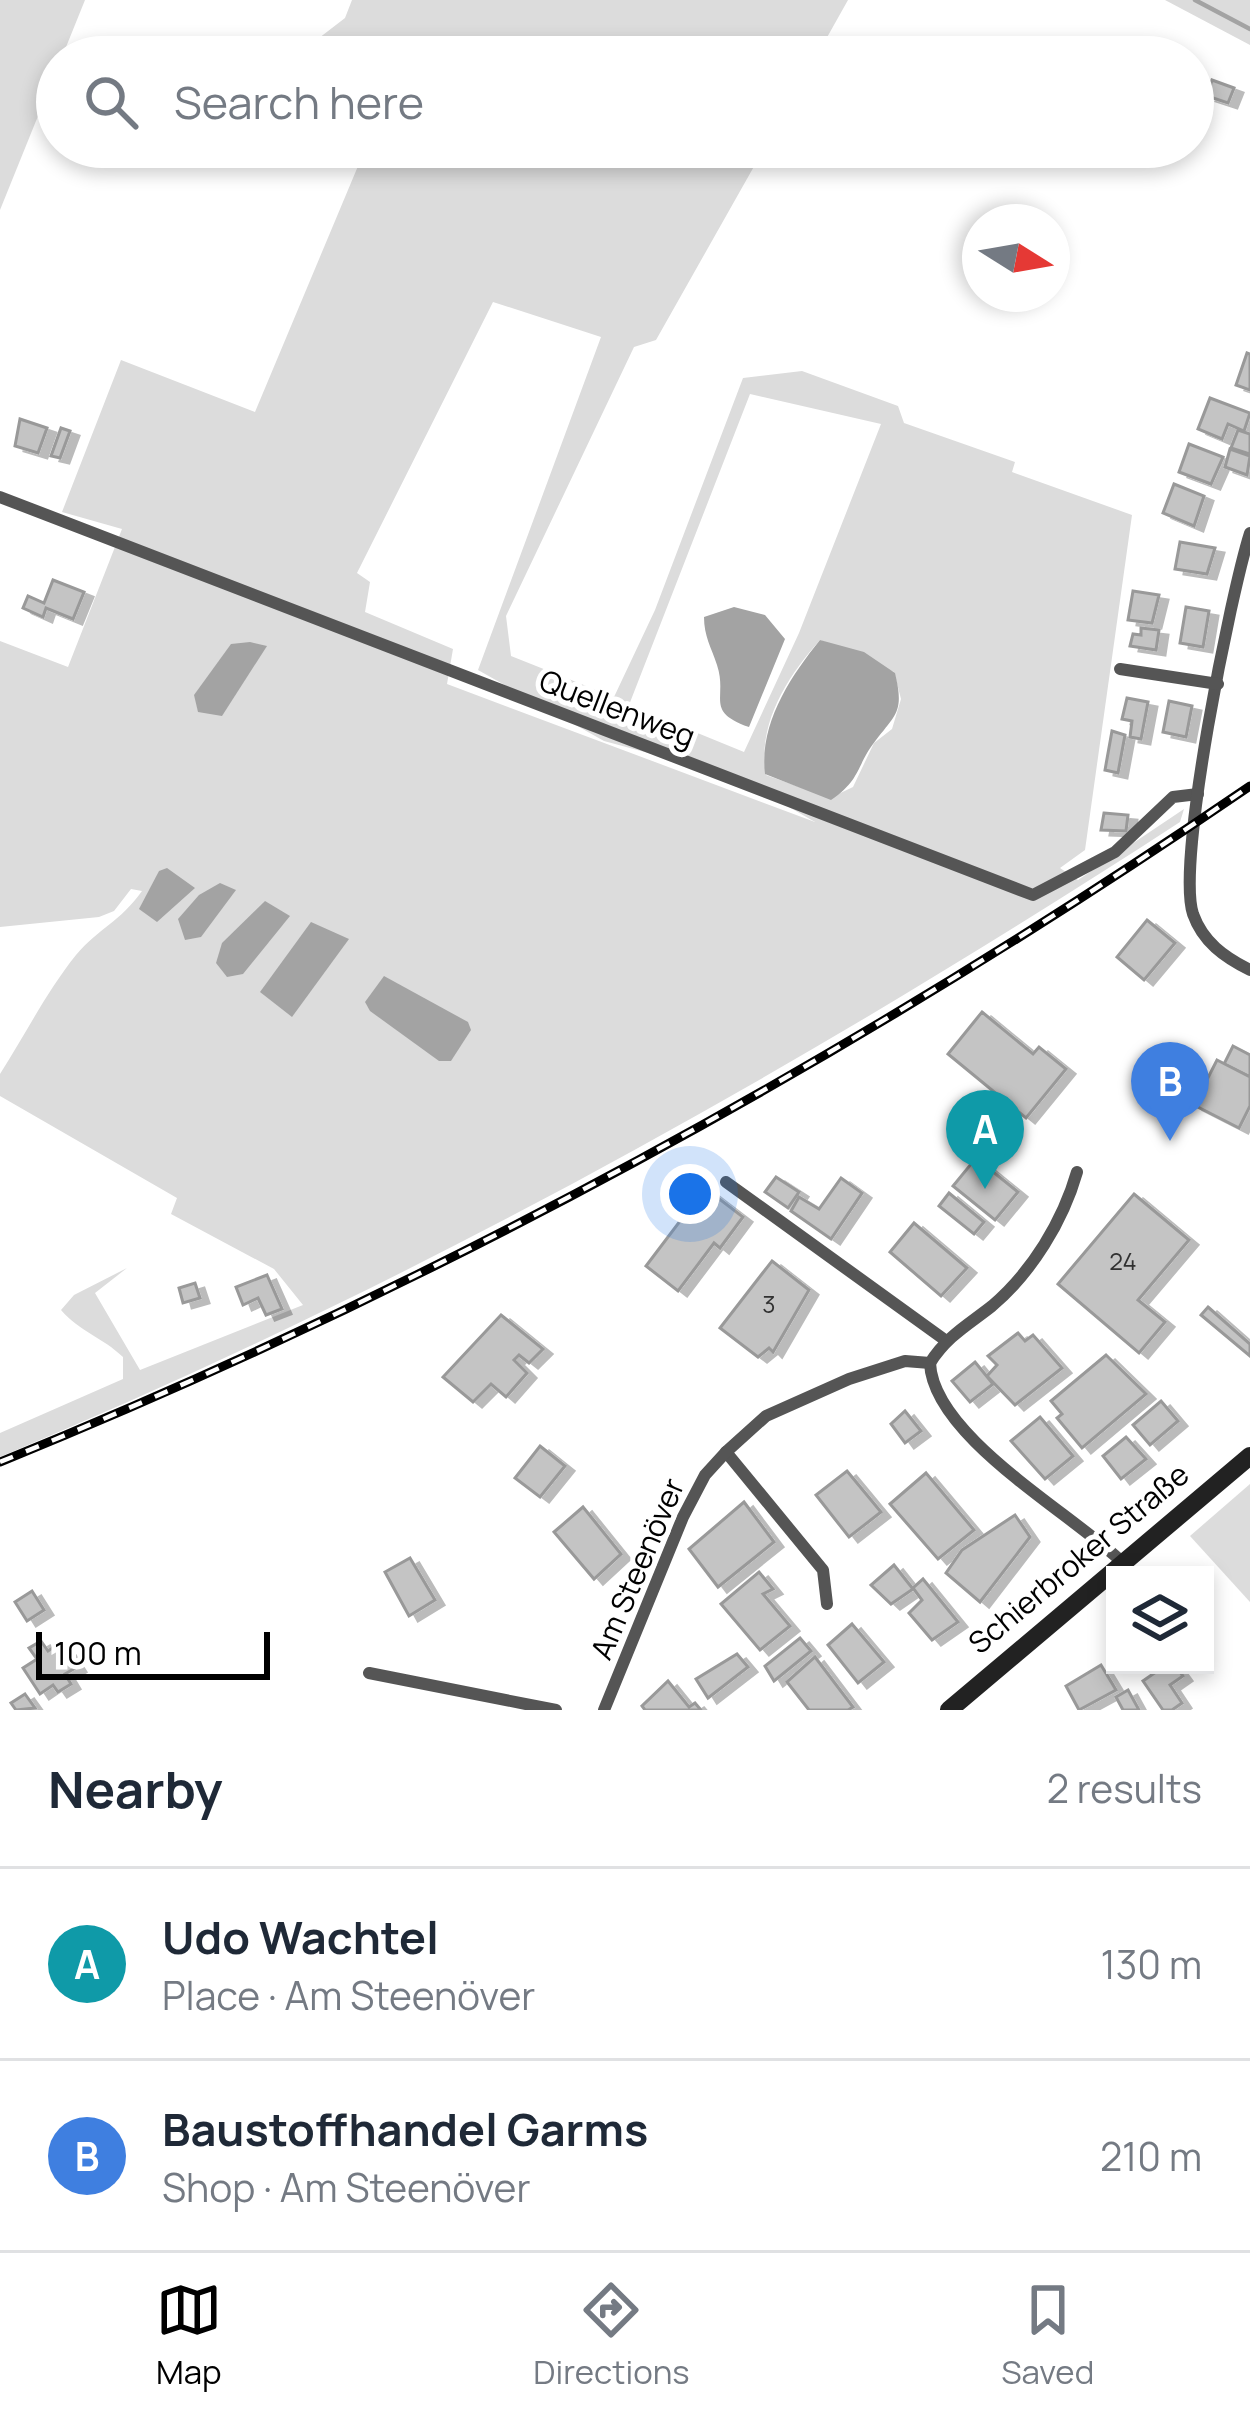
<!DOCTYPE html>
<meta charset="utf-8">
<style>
:root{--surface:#fff;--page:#f2f2f3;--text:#1f2937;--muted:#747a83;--line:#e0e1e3;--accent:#000}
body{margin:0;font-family:Manrope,sans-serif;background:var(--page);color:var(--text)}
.controls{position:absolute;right:36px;bottom:36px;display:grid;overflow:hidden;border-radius:0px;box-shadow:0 6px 18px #0003}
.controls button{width:108px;height:108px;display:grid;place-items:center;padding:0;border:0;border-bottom:3px solid var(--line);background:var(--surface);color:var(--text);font:60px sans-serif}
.compass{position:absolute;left:962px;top:204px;width:108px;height:108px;border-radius:50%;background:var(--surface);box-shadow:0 6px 18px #0003;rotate:101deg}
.scale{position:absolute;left:36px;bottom:30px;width:234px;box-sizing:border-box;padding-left:12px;border:6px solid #000;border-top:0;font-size:33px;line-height:42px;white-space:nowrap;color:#000;-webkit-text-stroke:9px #fff;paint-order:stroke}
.you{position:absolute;left:690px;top:1194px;width:42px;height:42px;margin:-30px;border:9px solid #fff;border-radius:50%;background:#1a73e8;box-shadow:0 0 0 18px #1a73e833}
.badge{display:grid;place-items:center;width:78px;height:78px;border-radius:50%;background:var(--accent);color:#fff;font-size:39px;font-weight:700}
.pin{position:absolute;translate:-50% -99px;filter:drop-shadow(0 3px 6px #0008)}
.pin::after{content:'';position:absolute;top:63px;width:42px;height:36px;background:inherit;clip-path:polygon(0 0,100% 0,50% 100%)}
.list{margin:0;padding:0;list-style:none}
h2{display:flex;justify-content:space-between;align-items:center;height:156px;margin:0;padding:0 48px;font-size:51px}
h2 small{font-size:39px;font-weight:400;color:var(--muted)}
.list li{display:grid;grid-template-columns:78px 1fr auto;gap:36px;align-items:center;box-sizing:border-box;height:192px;padding:0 48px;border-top:3px solid var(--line)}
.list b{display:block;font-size:45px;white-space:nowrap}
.list p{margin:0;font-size:39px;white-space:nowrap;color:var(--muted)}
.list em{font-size:39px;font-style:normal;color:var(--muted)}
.icon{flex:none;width:66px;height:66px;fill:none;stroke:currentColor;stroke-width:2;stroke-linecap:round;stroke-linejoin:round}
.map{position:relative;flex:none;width:1250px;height:1710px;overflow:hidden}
.search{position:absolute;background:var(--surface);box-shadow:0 6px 18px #0003;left:36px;right:36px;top:36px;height:132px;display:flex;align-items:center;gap:30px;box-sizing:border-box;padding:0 42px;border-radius:66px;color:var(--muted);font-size:45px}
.sheet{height:540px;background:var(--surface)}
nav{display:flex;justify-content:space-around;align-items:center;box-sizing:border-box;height:168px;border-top:3px solid var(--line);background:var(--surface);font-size:33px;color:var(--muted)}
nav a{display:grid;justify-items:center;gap:6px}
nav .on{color:var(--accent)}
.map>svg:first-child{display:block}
.green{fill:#dcdcdc;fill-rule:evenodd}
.water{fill:#a3a3a3}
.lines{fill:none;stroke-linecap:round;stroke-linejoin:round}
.stream{stroke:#a3a3a3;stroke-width:4.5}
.building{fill:#c4c4c4;stroke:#999;stroke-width:3;filter:url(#shadow)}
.street{stroke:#555;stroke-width:12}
.secondary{stroke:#222;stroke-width:18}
.rail-casing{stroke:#000;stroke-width:9}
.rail{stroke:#fff;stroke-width:4.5;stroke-dasharray:14;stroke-linecap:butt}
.labels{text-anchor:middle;stroke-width:10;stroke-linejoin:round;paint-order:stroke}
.number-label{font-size:24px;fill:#313131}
.street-label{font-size:30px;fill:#000;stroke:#fff}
</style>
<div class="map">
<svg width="1250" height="1710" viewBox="0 0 1250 1710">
<defs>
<filter id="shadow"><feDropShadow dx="9" dy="5" stdDeviation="0" flood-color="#0004"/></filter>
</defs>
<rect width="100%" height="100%" fill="#fff"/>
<g class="green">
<polygon points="0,0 85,0 62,57 57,57 57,69 0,210"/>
<polygon points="352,0 848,0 816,57 367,57 319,38 345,18"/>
<polygon points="1165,0 1250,0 1250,45"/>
<path d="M 366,147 L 765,147 L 656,340 L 634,347 L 506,616 L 511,656 L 614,697 L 655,610 L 743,378 L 802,371 L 898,406 L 904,423 L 1015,462 L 1012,472 L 1132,515 L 1085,850 L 1060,868 L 1078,880 L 1184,809 L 1180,822 C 805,1066 413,1285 0,1457 L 0,1433 L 123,1379 L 123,1357 C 102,1337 80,1332 61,1310 L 74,1295 L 127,1268 L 95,1293 L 140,1370 L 303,1305 L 274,1269 L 171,1214 L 177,1198 L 0,1096 L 0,1074 C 25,1035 47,991 76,955 C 99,928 120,922 142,891 L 131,889 L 114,911 L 99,917 L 0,927 L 0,641 L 68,667 L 122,529 L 62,512 L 121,360 L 255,412 ZM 493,302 L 601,337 L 478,670 L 604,741 L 737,777 L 815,822 L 447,684 L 453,649 L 365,612 L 370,582 L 357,573 ZM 750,394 L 881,424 L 799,633 L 744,752 L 629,705 ZM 820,640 L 894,672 L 901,699 L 892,729 L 874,743 L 853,787 L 830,798 L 766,775 C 757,724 787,677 820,640 Z"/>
<polygon points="1250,1484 1250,1602 1190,1536"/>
</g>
<g class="water">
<path d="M 734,607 L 765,615 L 785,639 L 749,727 C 704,711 728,698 717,665 C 711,647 704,636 704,617 Z"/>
<path d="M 820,640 L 864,652 L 895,673 C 904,711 897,713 876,740 C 856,765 862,779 831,800 L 765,774 C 759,724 790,677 820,640 Z"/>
<polygon points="250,642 267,646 222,716 198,712 194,695 231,644"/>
<polygon points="167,868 195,888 157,922 139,909 159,871"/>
<polygon points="220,883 236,890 201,937 185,940 178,919 199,895"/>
<polygon points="265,901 290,916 243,974 227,977 216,963 222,943"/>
<polygon points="311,922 349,939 292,1017 260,992"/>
<polygon points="384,976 468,1022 471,1030 451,1061 439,1061 370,1011 365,1002"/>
</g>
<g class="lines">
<polyline class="stream" points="1195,0 1250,29"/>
</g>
<g class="building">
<polygon points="1212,80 1234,88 1228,103 1207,96"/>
<polygon points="1247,353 1250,354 1250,390 1236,385"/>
<polygon points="1210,398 1250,413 1244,431 1228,424 1222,439 1198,429"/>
<polygon points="20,419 47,428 38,453 15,446"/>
<polygon points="61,428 70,431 60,458 51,456"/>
<polygon points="1238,430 1250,434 1250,454 1231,448"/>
<polygon points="1189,444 1223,457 1211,484 1179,472"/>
<polygon points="1230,449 1250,456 1247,475 1225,467"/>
<polygon points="1174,484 1204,496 1194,526 1163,513"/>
<polygon points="1180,542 1215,548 1207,574 1175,569"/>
<polygon points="53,580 84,592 73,619 46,608 43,617 23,608 28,596 44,603"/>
<polygon points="1133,591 1159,595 1152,623 1128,620"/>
<polygon points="1186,607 1209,611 1203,647 1180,643"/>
<polygon points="1141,628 1159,630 1156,650 1130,646 1133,634 1141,635"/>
<polygon points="1127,698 1148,702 1141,739 1130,737 1132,721 1122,719"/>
<polygon points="1169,701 1192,706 1186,737 1163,732"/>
<polygon points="1112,731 1125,735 1118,773 1105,770"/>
<polygon points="1104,813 1128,815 1126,831 1101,830"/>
<polygon points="1147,920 1175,943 1144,980 1117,957"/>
<polygon points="982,1012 1033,1054 1039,1047 1066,1069 1026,1118 948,1054"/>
<polygon points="1233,1046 1250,1055 1250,1077 1224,1064"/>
<polygon points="1217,1060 1250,1077 1250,1106 1239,1128 1194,1105"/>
<polygon points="974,1103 997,1120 976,1146 954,1129"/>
<polygon points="976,1158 1018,1192 995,1220 953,1186"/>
<polygon points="776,1177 799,1192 788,1208 765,1192"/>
<polygon points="841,1178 862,1193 831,1239 791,1211 799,1197 819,1209"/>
<polygon points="705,1188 743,1217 720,1248 714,1243 678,1291 646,1266"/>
<polygon points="949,1193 984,1222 974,1234 939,1206"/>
<polygon points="1134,1194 1189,1240 1138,1300 1165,1322 1139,1353 1058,1284"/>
<polygon points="914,1223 967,1268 941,1296 890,1252"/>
<polygon points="772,1261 809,1290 773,1352 769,1348 758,1357 720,1328"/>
<polygon points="267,1275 282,1309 266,1315 258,1298 243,1305 236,1287"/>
<polygon points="195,1283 200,1298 183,1303 179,1288"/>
<polygon points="1208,1307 1250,1344 1250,1356 1201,1315"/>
<polygon points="501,1315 543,1349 529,1363 519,1355 514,1360 527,1373 506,1397 491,1384 473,1402 443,1377"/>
<polygon points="1018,1333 1025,1341 1033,1335 1062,1368 1015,1405 987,1376 997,1365 988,1356"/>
<polygon points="1106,1355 1146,1394 1082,1448 1057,1418 1062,1414 1051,1401"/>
<polygon points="975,1362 993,1384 970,1402 952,1381"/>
<polygon points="1161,1401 1178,1421 1150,1445 1133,1425"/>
<polygon points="905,1411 921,1431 905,1443 891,1424"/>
<polygon points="1040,1417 1073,1456 1045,1479 1011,1441"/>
<polygon points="1126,1437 1146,1459 1121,1479 1103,1456"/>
<polygon points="540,1446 565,1466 540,1497 515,1478"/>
<polygon points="847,1471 881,1512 849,1537 816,1495"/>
<polygon points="926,1473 974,1530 938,1559 890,1504"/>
<polygon points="744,1502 774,1542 718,1587 689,1549"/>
<polygon points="583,1507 621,1554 594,1579 554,1532"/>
<polygon points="1015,1515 1030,1537 980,1602 946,1573 962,1550"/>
<polygon points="410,1558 435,1600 409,1616 385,1572"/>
<polygon points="894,1565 913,1589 891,1604 871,1585"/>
<polygon points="759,1572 773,1589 763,1594 790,1626 760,1650 721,1604"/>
<polygon points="923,1579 958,1622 932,1640 909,1613 922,1600 913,1588"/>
<polygon points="32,1591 44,1610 27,1621 15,1602"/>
<polygon points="852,1624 884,1662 858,1683 828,1645"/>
<polygon points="800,1638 811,1651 774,1681 765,1666"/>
<polygon points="41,1641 48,1651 61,1642 77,1667 65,1674 71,1684 58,1692 53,1685 40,1694 23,1668 37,1659 29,1648"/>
<polygon points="737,1654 748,1667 708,1698 696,1679"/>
<polygon points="815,1657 853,1707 848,1710 809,1710 787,1682"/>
<polygon points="1101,1665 1116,1690 1079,1710 1066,1686"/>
<polygon points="1166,1665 1175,1665 1183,1676 1170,1685 1182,1703 1172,1710 1163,1710 1143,1681"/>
<polygon points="668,1681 689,1707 695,1703 701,1710 645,1710 642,1706"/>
<polygon points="1128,1690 1139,1710 1123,1710 1116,1697"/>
<polygon points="25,1694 35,1708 16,1710 11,1703"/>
</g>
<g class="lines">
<g class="street">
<polyline points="0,497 1033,895 1115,852 1173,797 1198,794"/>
<path d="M 1250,533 C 1231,593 1176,862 1193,914 C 1203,942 1224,957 1250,970"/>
<polyline points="1120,669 1218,684"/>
<polyline points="726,1182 945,1340"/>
<path d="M 930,1363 C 933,1436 1070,1512 1122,1562"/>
<polyline points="726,1452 823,1570 827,1604"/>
<polyline points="369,1673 556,1710"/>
<path d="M 604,1710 L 683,1517 L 705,1475 L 726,1452 L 766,1416 L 849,1379 L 905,1361 L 930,1363 C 947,1336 968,1325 992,1306 C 1032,1272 1063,1221 1077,1172"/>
</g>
<polyline class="secondary" points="949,1710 1250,1456"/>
<defs>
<path id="rail" d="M 0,1462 C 439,1284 859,1053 1250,786"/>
</defs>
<use href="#rail" class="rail-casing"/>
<use href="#rail" class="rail"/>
</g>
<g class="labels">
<g class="number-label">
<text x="1123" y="1270">24</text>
<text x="769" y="1313">3</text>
</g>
<g class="street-label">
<text transform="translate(617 709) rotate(21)" y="10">Quellenweg</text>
<text transform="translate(1079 1559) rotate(-40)" y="10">Schierbroker Straße</text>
<text transform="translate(638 1569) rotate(-67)" y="10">Am Steenöver</text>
</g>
</g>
</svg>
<div class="controls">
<button><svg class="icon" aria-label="layers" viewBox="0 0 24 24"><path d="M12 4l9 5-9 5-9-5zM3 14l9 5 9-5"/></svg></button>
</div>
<svg class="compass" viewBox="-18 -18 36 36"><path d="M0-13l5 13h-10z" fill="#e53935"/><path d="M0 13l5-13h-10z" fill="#747a83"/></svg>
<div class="scale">100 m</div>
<div class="you"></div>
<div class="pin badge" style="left:985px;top:1189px;background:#0f9aa8">A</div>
<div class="pin badge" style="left:1170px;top:1141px;background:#3f7fe0">B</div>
<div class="search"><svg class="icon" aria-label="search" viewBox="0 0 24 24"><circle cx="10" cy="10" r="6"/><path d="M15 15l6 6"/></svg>Search here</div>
</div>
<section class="sheet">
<h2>Nearby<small>2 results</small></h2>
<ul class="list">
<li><span class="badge" style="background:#0f9aa8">A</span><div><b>Udo Wachtel</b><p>Place · Am Steenöver</p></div><em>130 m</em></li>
<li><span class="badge" style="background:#3f7fe0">B</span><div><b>Baustoffhandel Garms</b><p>Shop · Am Steenöver</p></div><em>210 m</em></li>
</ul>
</section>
<nav>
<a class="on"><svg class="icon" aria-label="map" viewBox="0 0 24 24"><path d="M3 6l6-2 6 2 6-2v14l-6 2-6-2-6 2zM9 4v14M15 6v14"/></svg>Map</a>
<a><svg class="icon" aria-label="directions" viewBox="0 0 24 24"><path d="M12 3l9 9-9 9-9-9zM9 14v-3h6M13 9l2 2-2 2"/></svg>Directions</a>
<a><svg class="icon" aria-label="saved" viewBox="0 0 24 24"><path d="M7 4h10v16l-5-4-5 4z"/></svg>Saved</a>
</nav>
